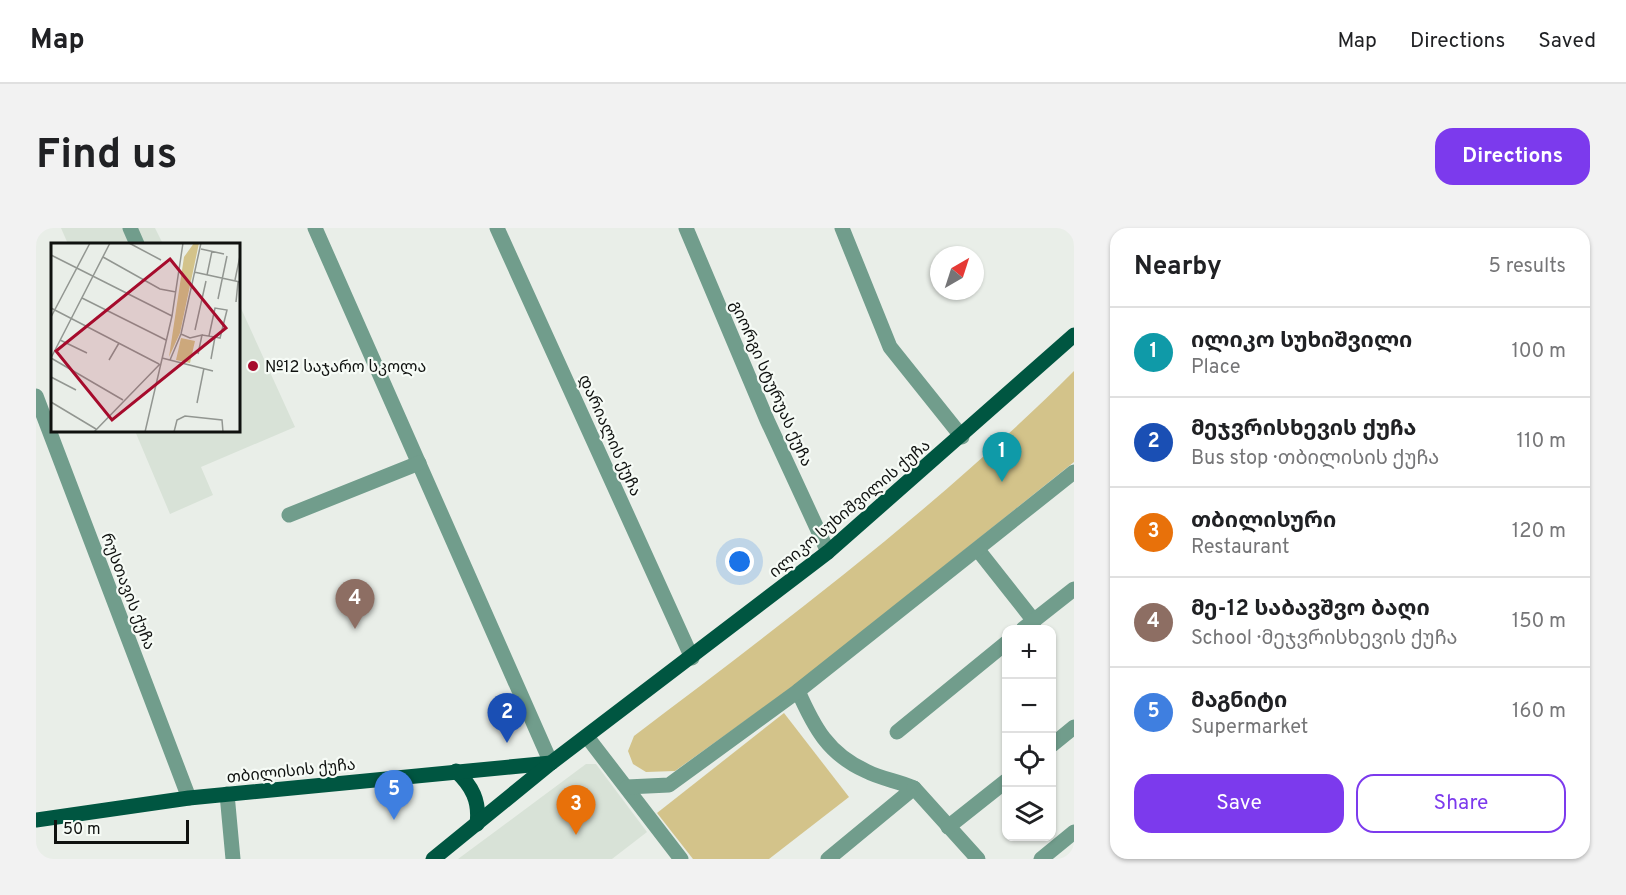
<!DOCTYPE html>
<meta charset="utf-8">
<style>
:root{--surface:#fff;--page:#f2f2f2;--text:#202124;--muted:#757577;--line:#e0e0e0;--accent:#7c3aed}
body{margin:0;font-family:Overpass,"Noto Sans Georgian",sans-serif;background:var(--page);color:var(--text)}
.controls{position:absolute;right:18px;bottom:18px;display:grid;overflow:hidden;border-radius:12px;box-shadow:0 2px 4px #0004}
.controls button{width:54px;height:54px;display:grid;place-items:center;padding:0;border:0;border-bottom:2px solid var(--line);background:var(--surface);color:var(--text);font:30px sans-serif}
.compass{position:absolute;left:894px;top:18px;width:54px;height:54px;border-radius:50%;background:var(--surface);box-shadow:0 2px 4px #0004;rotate:39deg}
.scale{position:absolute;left:18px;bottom:15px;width:135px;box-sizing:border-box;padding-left:6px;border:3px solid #0f110f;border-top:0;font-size:16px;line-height:21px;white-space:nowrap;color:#0f110f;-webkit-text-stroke:4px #f6fbf6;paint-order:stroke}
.you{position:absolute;left:704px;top:334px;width:21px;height:21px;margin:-15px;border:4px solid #fff;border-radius:50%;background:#1a73e8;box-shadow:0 0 0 9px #1a73e833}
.badge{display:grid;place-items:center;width:39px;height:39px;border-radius:50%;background:var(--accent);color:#fff;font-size:20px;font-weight:700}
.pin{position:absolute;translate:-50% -50px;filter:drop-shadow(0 2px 3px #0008)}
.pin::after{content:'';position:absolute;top:32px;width:21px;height:18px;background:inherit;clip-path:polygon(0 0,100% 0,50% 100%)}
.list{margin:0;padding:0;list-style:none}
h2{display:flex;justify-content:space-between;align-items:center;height:78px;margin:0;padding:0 24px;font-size:26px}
h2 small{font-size:20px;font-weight:400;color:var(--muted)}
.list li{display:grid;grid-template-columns:39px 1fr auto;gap:18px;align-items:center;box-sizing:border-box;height:90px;padding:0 24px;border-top:2px solid var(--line)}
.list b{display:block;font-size:22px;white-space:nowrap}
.list p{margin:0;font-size:20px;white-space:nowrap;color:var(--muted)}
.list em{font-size:20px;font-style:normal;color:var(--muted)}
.actions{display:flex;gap:12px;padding:18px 24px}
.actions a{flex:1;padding:14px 0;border:2px solid var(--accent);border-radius:18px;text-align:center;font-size:21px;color:var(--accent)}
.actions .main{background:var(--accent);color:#fff}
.icon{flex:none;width:33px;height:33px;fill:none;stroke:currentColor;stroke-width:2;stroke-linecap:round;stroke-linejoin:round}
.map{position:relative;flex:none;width:1038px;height:631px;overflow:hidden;border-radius:18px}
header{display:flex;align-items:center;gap:36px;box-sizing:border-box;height:84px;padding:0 30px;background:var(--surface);border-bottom:2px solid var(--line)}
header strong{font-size:28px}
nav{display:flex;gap:33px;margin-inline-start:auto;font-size:21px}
.intro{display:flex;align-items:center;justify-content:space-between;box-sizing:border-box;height:144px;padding:0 36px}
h1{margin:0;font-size:42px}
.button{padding:15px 27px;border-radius:18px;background:var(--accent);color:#fff;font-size:21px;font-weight:700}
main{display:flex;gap:36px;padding:0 36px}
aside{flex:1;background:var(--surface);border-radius:18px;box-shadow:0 2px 4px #0004}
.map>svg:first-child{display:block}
.built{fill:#d8e2d7}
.green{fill:#d3c38a}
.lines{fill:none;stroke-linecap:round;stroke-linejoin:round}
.minor{stroke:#719d8c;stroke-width:15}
.major{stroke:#005641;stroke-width:15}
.poi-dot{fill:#a60b2c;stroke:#f6fbf6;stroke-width:2}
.labels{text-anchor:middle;stroke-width:4.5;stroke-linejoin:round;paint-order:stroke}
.poi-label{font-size:16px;fill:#0f110f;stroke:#f6fbf6;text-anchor:start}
.street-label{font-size:16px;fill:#0f110f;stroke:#f6fbf6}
.inset-road{fill:none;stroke:#929691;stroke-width:1.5}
.view{fill:#a60b2c;fill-opacity:0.15;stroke:#a60b2c;stroke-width:3}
.inset-edge{fill:none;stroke:#0f110f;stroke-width:3}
</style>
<header>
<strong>Map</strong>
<nav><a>Map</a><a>Directions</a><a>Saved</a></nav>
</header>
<div class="intro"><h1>Find us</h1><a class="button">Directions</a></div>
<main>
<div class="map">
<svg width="1038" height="631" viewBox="0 0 1038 631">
<rect width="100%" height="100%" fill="#e9eee8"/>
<g class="built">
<polygon points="25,0 119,0 127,16 32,16"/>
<polygon points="203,76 259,199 165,239 177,267 134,286 99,203 202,202"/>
<polygon points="550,536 560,536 611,604 576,631 422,631"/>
</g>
<g class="green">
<path d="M 1038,143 L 1038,234 L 766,452 L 639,543 L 610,544 L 597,536 L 592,523 L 598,508 C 750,393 903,278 1038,143 Z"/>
<polygon points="748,485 813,569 733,631 657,631 621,585"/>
</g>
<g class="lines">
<g class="minor">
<polyline points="94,0 101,16"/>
<polyline points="279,0 515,535"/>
<polyline points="461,0 656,430"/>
<polyline points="650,0 731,192 792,324"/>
<polyline points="806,0 854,119 926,209"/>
<polyline points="0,168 153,570"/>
<polyline points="253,287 383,235"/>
<polyline points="942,322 998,393"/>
<polyline points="987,401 1038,361"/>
<path d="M 762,463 C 778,499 792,526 830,543 C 845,551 863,553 878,560 L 792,631"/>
<polyline points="861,504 970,415"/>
<polyline points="552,510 645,631"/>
<polyline points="1016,517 1038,499"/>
<polyline points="591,559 633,557 762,463 1038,244"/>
<polyline points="878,560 942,631"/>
<polyline points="191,566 197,631"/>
<polyline points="912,599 970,553"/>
<polyline points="1005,631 1038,604"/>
</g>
<g class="major">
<path d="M 420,543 C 436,558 444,573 441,596"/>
<polyline points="0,592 153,570 515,535"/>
<polyline points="397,631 515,535 792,324 1038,107"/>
</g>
</g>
<circle class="poi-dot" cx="217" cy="138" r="6"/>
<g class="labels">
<g class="poi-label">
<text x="229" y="144">№12 საჯარო სკოლა</text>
</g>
<g class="street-label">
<text transform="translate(736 155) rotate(66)" y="6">გიორგი სტურუას ქუჩა</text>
<text transform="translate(575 207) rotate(66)" y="6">დარიალის ქუჩა</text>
<text transform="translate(813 280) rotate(-40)" y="6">ილიკო სუხიშვილის ქუჩა</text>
<text transform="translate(93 363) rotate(69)" y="6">რუსთავის ქუჩა</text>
<text transform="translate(255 542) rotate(-6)" y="6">თბილისის ქუჩა</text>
</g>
</g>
<g transform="translate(15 15)">
<rect width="189" height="189" fill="#e9eee8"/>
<path d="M 143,0 L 148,0 L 129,90 L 118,114 L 133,14 ZM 130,95 L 144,98 L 139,120 L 125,117 Z" fill="#d3c38a"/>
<path class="inset-road" d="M 78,0 L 110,17M 150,6 L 173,11M 0,12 L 121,73M 52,14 L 109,46 L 125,49M 143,29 L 189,39M 156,32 L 161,8M 184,37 L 189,13M 31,55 L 115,97M 167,56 L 176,13M 185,59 L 187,39M 0,65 L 108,121M 0,74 L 39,0M 144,87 L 155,38M 130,91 L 139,95 L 151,92 L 147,111M 151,92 L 164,94 L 160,116M 158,93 L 164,65 L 176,67 L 169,95 L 164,94M 9,97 L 36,110M 0,115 L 59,0M 0,115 L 72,157M 111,115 L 162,128M 58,117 L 68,100M 119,117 L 130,91 L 150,0M 0,134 L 25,147M 0,159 L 45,186M 146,160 L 153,125M 43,189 L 109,121M 94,189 L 121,73 L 132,0M 123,189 L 126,177 L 134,173 L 171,177 L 172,189"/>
<path class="view" d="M 119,16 L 175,85 L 61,177 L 5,108 Z"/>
<rect width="189" height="189" class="inset-edge"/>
</g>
</svg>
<div class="controls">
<button>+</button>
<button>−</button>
<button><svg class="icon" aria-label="locate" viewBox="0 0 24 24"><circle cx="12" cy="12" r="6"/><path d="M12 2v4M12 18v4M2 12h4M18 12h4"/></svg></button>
<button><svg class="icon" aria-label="layers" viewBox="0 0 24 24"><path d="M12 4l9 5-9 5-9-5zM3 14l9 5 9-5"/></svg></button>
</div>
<svg class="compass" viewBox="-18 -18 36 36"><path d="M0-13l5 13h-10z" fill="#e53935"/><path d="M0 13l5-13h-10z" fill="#757577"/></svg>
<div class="scale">50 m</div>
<div class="you"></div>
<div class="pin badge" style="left:966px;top:254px;background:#0f9aa8">1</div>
<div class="pin badge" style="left:471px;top:515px;background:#1a4fb4">2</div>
<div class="pin badge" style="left:540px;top:607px;background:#e8710a">3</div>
<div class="pin badge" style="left:319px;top:401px;background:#8d6e63">4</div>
<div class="pin badge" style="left:358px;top:592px;background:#3f7fe0">5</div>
</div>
<aside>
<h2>Nearby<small>5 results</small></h2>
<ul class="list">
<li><span class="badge" style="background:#0f9aa8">1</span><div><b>ილიკო სუხიშვილი</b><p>Place</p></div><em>100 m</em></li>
<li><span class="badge" style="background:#1a4fb4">2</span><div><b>მეჯვრისხევის ქუჩა</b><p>Bus stop · თბილისის ქუჩა</p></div><em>110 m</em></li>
<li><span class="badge" style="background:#e8710a">3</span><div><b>თბილისური</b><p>Restaurant</p></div><em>120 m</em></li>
<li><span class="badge" style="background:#8d6e63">4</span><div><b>მე-12 საბავშვო ბაღი</b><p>School · მეჯვრისხევის ქუჩა</p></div><em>150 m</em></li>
<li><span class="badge" style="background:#3f7fe0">5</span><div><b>მაგნიტი</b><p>Supermarket</p></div><em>160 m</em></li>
</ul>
<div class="actions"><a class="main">Save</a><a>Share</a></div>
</aside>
</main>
